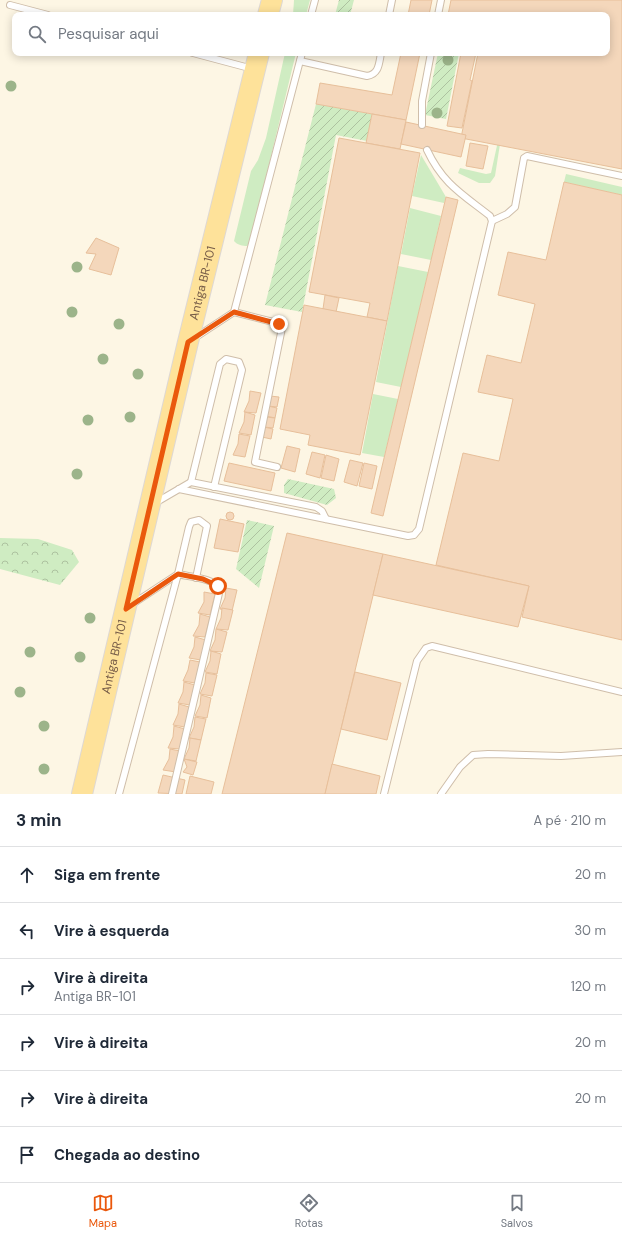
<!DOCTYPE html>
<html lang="pt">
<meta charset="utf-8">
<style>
:root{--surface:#fff;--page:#f6f6f7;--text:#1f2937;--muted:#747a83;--line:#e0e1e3;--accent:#ea580c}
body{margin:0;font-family:"DM Sans",sans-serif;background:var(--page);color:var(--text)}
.stop{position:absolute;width:12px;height:12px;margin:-9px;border:3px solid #ea580c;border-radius:50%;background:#fff}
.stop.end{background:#ea580c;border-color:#fff;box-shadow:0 1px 4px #0008}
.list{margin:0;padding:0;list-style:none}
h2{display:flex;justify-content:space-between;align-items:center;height:52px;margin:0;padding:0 16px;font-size:17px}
h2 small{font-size:13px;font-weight:400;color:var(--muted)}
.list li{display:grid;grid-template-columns:26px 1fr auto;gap:12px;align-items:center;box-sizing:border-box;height:56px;padding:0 16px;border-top:1px solid var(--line)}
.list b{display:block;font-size:15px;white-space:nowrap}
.list p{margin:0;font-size:13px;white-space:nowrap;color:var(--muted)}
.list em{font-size:13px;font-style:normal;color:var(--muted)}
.icon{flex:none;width:22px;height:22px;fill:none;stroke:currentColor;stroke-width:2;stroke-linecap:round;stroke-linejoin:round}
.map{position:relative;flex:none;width:622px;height:794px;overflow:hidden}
.search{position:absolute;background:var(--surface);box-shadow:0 2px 10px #0003;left:12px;right:12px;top:12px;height:44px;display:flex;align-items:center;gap:10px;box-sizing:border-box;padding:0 14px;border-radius:8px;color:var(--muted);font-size:15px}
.sheet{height:388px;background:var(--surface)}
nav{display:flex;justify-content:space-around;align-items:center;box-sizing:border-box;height:56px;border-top:1px solid var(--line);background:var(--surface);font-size:11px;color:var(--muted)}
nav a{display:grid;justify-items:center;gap:2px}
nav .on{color:var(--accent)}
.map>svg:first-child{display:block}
.grass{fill:#cfecc2}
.forest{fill:url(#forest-crowns)}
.garden{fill:url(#garden-furrows)}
.building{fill:#f4d7bb;stroke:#e7bf9a}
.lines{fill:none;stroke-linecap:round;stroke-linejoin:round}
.service-casing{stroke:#cfbeaa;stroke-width:8}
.primary-casing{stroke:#ded8d3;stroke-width:22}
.service{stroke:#fff;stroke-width:6}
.primary{stroke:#fee29a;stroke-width:20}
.tree{fill:#9cb48a}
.route{stroke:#ea580c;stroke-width:5}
.labels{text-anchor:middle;stroke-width:3.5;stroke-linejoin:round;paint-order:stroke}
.street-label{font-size:12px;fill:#775d48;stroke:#fff9eb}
</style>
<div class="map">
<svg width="622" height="794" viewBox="0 0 622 794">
<defs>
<pattern id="forest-crowns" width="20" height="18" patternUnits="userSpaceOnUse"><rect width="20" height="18" fill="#cfecc2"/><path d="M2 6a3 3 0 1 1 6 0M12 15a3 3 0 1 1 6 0" fill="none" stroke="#adc2a0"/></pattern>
<pattern id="garden-furrows" width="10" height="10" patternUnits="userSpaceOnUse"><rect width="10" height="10" fill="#cfecc2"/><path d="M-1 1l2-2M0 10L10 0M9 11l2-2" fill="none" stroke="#adc2a0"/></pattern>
</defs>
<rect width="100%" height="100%" fill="#fdf6e4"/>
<g class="grass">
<polygon points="294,0 310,0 306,15 293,15"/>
<path d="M 285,53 L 296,53 L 250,243 L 247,246 C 243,246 237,245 234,241 L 251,171 L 258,160 L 266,138 Z"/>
<polygon points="498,141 500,144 495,176 490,183 479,183 458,173 460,168 486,174 491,173"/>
<polygon points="421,155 446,197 444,203 412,196"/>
<polygon points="566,174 622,187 622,195 564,182"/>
<polygon points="410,208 441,216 431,260 401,254"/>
<polygon points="398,266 428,272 401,387 376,382"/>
<polygon points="373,394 398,399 384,457 362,453"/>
</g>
<polygon class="forest" points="0,538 38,539 72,550 79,562 60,585 0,569"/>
<g class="garden">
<polygon points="339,0 354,0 350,15 335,15"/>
<polygon points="438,53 459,53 446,119 425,115"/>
<polygon points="316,104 372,114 367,141 336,135 302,312 265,305"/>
<polygon points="288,479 334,489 336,498 327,505 284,493 284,485"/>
<polygon points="247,520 274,526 259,588 236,569"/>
</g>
<g class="building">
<polygon points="411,0 432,0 429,15 408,15"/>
<polygon points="451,0 622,0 622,169 461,138 478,53 607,53 607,15 448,15"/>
<polygon points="401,53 420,53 406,120 316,104 320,83 392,95"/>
<polygon points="461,53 476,53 470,80 472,81 462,128 447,126"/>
<polygon points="372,114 406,120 400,149 366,143"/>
<polygon points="406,122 466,135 461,157 401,144"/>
<polygon points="339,138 420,153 387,321 367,317 370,303 309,292"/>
<polygon points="470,143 488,146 483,169 466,166"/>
<polygon points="564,182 622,195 622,640 522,617 529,586 436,565 463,453 499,461 513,399 478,392 487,355 521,363 535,304 498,295 508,252 546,260"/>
<polygon points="446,197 458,200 383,516 371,513"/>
<polygon points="96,238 119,248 111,275 89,269 96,254 86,253"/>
<polygon points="325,295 339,298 336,312 323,309"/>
<polygon points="304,305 387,321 360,455 308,445 310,435 280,429"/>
<polygon points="250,391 261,393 256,413 244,412 249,401"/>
<polygon points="270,396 279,397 277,407 268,406"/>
<polygon points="268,406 277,408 275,418 266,416"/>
<polygon points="245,412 255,415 251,435 239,433 244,422"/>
<polygon points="266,417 275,418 273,428 264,427"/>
<polygon points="264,427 273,429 271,439 262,437"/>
<polygon points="239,434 250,436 245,457 233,455 238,444"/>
<polygon points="287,446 300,449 295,472 281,468"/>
<polygon points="312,452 325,455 320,478 306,474"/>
<polygon points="326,455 339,459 334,481 321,478"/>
<polygon points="350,460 363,463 357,486 344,482"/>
<polygon points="229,463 275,473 271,491 224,481"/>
<polygon points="364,463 377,466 372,489 359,486"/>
<circle cx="230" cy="516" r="4"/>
<polygon points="220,519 244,524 238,552 214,548"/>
<polygon points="287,533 383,554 341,729 325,794 222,794"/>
<polygon points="383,554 529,586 518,627 373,595"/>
<polygon points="226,588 237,590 232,611 220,609 225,598"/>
<polygon points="204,592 215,594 210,615 198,613 204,602"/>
<polygon points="222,608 233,610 228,630 216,629 221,618"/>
<polygon points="200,614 210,617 205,637 193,636 199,625"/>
<polygon points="216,629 227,632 222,652 210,651 215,640"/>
<polygon points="195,637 206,640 201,660 189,658 194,647"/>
<polygon points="211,651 221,654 217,674 205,672 210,661"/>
<polygon points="190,660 200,662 195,683 183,681 188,670"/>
<polygon points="355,672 401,683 387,740 341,729"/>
<polygon points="206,673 217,675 212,696 200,694 205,683"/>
<polygon points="184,682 195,685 190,705 178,703 183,692"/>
<polygon points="201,695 211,698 207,718 195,716 200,705"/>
<polygon points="179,704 189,707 185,727 173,725 178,714"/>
<polygon points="195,717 206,719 201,740 189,738 194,727"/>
<polygon points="174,726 185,729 180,749 168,748 173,737"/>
<polygon points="190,738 201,740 196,761 184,759 189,748"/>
<polygon points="170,749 180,751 176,772 163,770 169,759"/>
<polygon points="184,759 197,762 193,775 183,772 187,767"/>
<polygon points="332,764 380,776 376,794 325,794"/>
<polygon points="163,775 185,780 182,794 158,793"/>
<polygon points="190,776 214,782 211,794 186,794"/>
</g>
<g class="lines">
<defs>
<g id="service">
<polyline points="10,5 48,15"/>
<polyline points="311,15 315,0"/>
<polyline points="389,15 392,0"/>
<polyline points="438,15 441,0"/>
<polyline points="193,53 253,69"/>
<path d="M 300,61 L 367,76 C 379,74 379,64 381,53"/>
<polyline points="422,125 422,101 431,53"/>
<polyline points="492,221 507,214 515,207 524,158 527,156 622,176"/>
<polyline points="234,312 277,323 282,328 255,462 277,467"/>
<polyline points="193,339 234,312 302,53"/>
<polyline points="191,482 220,364 226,359 239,362 242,370 214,487"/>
<path d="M 179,489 L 408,536 L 414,535 L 419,529 L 492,221 L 490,216 C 462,194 443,184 427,150"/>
<polyline points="155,503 191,482 316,507 322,511 326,519"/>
<path d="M 131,605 L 178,574 C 190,577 214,578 220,589 L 172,794"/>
<polyline points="119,794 178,574 189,527 191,522 199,520 207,526 196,578"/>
<polyline points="384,794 417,661 426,648 432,646 622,692"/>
<polyline points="441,794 460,767 473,755 488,754 561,756 622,752"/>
</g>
<g id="primary">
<polyline points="268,15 272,0"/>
<path id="s1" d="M 82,794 L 188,342 L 259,53"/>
</g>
</defs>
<use href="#service" class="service-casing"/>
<use href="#primary" class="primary-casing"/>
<use href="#service" class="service"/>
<use href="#primary" class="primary"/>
</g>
<g class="tree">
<circle cx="448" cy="60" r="5.5"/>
<circle cx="11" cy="86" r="5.5"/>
<circle cx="437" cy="113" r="5.5"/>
<circle cx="77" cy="267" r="5.5"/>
<circle cx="72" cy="312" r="5.5"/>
<circle cx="119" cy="324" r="5.5"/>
<circle cx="103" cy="359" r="5.5"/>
<circle cx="138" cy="374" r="5.5"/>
<circle cx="130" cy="417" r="5.5"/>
<circle cx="88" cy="420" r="5.5"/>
<circle cx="77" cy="474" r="5.5"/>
<circle cx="90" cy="618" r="5.5"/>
<circle cx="30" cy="652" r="5.5"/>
<circle cx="80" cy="657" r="5.5"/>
<circle cx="20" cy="692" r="5.5"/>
<circle cx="44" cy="726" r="5.5"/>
<circle cx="44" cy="769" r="5.5"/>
</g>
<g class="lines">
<polyline class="route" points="218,586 203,579 178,574 126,609 188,342 234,312 279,324"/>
</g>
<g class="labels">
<g class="street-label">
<text dy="4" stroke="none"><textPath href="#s1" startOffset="525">Antiga BR-101</textPath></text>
<text dy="4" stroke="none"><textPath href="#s1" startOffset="141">Antiga BR-101</textPath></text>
</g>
</g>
</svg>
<div class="stop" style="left:218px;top:586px"></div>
<div class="stop end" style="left:279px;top:324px"></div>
<div class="search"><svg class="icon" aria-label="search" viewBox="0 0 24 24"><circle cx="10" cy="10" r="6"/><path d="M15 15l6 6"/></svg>Pesquisar aqui</div>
</div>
<section class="sheet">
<h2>3 min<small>A pé · 210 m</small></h2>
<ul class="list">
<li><svg class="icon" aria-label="ahead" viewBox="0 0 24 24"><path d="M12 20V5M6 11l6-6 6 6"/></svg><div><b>Siga em frente</b></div><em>20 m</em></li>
<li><svg class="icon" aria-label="left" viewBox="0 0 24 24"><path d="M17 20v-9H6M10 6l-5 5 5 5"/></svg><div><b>Vire à esquerda</b></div><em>30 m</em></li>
<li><svg class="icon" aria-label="right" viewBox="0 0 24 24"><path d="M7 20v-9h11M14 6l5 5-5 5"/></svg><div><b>Vire à direita</b><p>Antiga BR-101</p></div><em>120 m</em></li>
<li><svg class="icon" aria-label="right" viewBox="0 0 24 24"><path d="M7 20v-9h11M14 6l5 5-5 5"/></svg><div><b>Vire à direita</b></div><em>20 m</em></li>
<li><svg class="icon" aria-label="right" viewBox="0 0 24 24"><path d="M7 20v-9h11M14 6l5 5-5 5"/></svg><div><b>Vire à direita</b></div><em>20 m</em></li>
<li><svg class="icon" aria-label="arrive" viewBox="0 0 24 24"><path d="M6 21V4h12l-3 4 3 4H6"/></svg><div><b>Chegada ao destino</b></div></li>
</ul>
</section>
<nav>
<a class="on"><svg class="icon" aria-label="map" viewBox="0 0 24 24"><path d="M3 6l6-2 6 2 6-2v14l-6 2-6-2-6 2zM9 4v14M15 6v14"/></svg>Mapa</a>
<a><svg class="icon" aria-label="directions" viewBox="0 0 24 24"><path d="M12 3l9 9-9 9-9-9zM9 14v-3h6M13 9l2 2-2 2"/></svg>Rotas</a>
<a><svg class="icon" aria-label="saved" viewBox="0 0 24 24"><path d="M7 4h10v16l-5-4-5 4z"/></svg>Salvos</a>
</nav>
